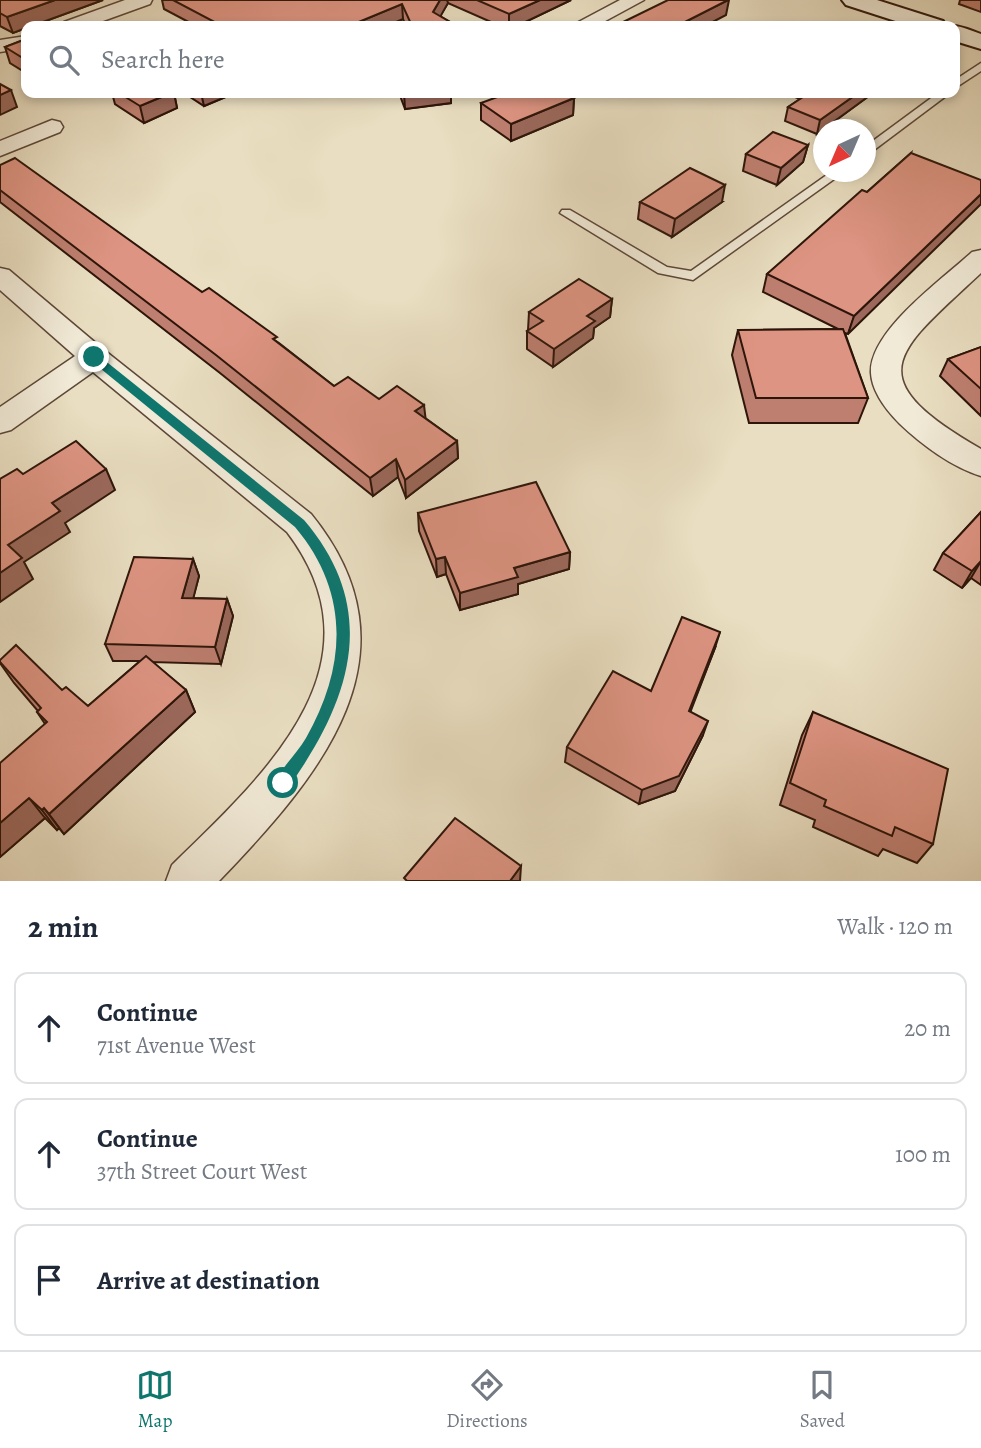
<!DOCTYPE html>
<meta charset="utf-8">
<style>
:root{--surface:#fff;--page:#f6f6f7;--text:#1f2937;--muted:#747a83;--line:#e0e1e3;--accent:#0f766e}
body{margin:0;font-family:Alegreya,serif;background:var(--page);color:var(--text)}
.compass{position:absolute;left:813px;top:119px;width:63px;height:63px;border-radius:50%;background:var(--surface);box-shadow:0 4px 10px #0003;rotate:224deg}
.stop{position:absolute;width:21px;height:21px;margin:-16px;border:5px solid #0f766e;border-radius:50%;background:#fff}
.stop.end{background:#0f766e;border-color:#fff;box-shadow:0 2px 7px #0008}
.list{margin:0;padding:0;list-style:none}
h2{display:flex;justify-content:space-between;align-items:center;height:91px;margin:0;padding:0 28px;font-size:30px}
h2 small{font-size:23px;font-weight:400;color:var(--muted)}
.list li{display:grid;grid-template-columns:46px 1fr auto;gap:21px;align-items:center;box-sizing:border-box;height:112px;margin:0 14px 14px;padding:0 14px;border:2px solid var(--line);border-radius:14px}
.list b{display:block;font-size:26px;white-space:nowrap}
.list p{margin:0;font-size:23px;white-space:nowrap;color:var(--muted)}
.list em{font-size:23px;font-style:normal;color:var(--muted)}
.icon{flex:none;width:38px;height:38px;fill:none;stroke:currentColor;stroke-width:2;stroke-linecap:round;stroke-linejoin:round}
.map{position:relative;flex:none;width:981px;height:881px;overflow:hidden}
.search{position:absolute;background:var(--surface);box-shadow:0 4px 10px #0003;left:21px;right:21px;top:21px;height:77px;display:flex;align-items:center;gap:18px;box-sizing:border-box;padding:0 24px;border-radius:14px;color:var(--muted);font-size:26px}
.sheet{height:469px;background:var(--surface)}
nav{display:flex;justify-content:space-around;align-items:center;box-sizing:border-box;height:98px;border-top:2px solid var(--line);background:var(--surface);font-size:19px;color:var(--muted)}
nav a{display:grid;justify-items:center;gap:4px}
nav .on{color:var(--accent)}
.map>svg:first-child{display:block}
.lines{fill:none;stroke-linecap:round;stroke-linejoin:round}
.service-casing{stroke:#5d4738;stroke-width:3}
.minor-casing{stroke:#5d4738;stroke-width:3}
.secondary-casing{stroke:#2e150a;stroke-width:4}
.service{fill:#f1ead7;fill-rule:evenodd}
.minor{fill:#f1ead7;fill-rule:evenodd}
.secondary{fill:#f1ead7;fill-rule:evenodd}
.wall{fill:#be7f70;stroke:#2e150a;stroke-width:2}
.shaded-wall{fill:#9b685b;stroke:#2e150a;stroke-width:2}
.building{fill:#dd9482;stroke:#2e150a;stroke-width:2}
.route{fill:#0f766e}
</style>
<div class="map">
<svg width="981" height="881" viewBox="0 0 981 881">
<rect width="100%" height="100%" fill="#e9dec1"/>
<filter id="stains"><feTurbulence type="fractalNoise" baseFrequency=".00286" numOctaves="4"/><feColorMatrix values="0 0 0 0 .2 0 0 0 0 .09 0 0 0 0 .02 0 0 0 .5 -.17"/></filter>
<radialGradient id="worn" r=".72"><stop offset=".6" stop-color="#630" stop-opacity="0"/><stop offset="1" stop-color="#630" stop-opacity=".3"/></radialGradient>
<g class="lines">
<defs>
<g id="service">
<polygon points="981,63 981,71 955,88 955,80"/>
<polygon points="938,93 950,93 870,153 866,154 866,146"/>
<polygon points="831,172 844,172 693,280 658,273 560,213 562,210 570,210 667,267 691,271"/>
</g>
<g id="minor">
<polygon points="125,0 152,0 150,4 89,26 61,26 64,22"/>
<polygon points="620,0 644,0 596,26 571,26"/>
<polygon points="26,36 26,48 0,52 0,40"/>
<polygon points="52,120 60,122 63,127 60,132 0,156 0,141"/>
<path d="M 981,250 L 981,273 C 895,353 856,377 981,449 L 981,476 C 952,467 922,445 900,424 C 887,411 872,392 871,373 C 869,331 943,279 972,252 Z"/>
<path d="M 0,268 L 9,270 L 104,350 L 311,514 C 425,654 320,776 219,881 L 166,881 L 172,865 C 263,776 388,665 287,532 L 93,372 L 11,430 L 0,433 L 0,407 L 75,356 L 0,290 Z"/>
</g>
<g id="secondary">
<polygon points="842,0 877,0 943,21 946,26 911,26 846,5"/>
<path d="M 953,26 C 962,26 972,31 981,34 L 981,49 L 955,41 Z"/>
</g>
</defs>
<use href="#service" class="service-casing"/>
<use href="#minor" class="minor-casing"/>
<use href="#secondary" class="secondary-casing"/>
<use href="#service" class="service"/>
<use href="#minor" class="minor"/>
<use href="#secondary" class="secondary"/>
</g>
<g class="wall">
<polygon points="0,0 103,0 32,26 26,26 26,28 13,33 0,26"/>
<polygon points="162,0 571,0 517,26 500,26 448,3 440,16 457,26 406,26 403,19 387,26 196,26 164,9"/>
<polygon points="960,0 981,0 981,12 959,4"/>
<polygon points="26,39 26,73 10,63 5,47"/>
<polygon points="112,93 174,93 177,108 144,123 115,104"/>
<polygon points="184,93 235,93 204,106"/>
<polygon points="399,93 451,93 451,103 405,109"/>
<polygon points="785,93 873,93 817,134 785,121 788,107 800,99"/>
<polygon points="574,98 573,115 511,141 481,120 481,103"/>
<polygon points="808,145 803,162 777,185 743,171 746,154"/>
<polygon points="911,153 848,334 845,333 868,398 858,423 749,423 732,355 738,330 838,329 763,292 767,274 867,192"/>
<polygon points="0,165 202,292 279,343 334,386 379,399 425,418 457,441 458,458 406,498 398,477 373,496 220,373 0,202"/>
<polygon points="640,202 722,202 672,237 638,219"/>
<polygon points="612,299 610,317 594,328 593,338 553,367 527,349 527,331 528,330 529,312"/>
<polygon points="981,347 981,416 940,376 948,359"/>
<polygon points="981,512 981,585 971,578 962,588 934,570 943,553"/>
<polygon points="418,513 570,552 569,569 518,584 518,594 460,610 446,574 437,577 419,531"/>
<polygon points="193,559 199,576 193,598 227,599 233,616 221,664 152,662 186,690 195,712 64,834 59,828 57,830 45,818 0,857 45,724 37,712 38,711 14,683 0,663 62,690 88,706 140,661 113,661 105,644"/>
<polygon points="715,648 690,711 703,735 675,791 639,804 565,762 567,747"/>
<polygon points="813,712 933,844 917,863 883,849 878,856 813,827 815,820 780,805 802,735"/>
</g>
<g class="shaded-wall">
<polygon points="55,0 103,0 32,26 26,26 26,28 13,33 7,17"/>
<polygon points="440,0 447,0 448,3 435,26 433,12"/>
<polygon points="540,0 571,0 517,26 509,26 509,14"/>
<polygon points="728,0 729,0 726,15 705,26 677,26"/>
<polygon points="402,4 403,19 387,26 349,26"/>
<polygon points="11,90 17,107 0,115 0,95"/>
<polygon points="171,93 174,93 177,108 144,123 140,106"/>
<polygon points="201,93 235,93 204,106"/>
<polygon points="404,93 451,93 451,103 405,109"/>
<polygon points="858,93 873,93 817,134 820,120"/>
<polygon points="574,98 573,115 511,141 511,124"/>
<polygon points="808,145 803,162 777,185 781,168"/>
<polygon points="725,185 722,202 672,237 675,219"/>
<polygon points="981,194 981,204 848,334 854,316"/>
<polygon points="612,299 610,317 594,328 593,338 553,367 554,349 587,316"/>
<polygon points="424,405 426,422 415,411"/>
<polygon points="457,441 458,458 406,498 405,480"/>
<polygon points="396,459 398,477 373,496 370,478"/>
<polygon points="106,469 115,490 65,523 70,532 24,562 33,579 0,602 0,573 8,545 52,503"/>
<polygon points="570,552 569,569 518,584 518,594 460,610 460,593 514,568"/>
<polygon points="445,557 446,574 437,577 436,559"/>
<polygon points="193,559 199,576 189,615 182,598"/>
<polygon points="981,561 971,578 962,588 972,571"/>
<polygon points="227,599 233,616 221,664 215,647"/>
<polygon points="720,632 715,648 685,726 689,711"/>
<polygon points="186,690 195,712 64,834 49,814"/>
<polygon points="708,721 703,735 675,791 639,804 642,790"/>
<polygon points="29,798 45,818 0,857 0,823"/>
<polygon points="44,808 59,828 57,830 42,810"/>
<polygon points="521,866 520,881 510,881"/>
</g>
<g class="building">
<polygon points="0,0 55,0 7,17 0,13"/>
<polygon points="173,0 440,0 433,12 457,26 412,26 402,4 349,26 222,26"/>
<polygon points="477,0 540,0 509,14"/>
<polygon points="668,0 728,0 677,26 615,26"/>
<polygon points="26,39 26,60 5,47"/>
<polygon points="0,84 11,90 0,95"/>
<polygon points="119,93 171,93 140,106"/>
<polygon points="508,93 566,93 574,98 511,124 481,103"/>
<polygon points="809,93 858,93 820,120 788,107"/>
<polygon points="773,132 808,145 781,168 746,154"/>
<polygon points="911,153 981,180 981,194 854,316 767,274 862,190 867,192"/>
<polygon points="15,158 202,292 209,288 277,337 273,339 334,386 348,377 379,399 397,386 424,405 415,411 457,441 405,480 396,459 370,478 216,355 0,190 0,165"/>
<polygon points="690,168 725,185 675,219 640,202"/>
<polygon points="579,279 612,299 587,316 595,321 554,349 527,331 543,321 529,312"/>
<polygon points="843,329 868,398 756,398 738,330"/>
<polygon points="981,347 981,389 948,359"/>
<polygon points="76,441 106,469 52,503 60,511 8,545 22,558 0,573 0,479 17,469 23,474"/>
<polygon points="536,482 570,552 514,568 518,577 460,593 445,557 436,559 418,513"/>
<polygon points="981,512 981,561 972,571 943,553"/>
<polygon points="134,557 193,559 182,598 227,599 215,647 105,644"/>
<polygon points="682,617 720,632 689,711 708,721 679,776 642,790 567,747 613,671 651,691"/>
<polygon points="16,645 62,690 66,687 88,706 146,656 186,690 49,814 44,808 42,810 29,798 0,823 0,763 47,722 37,712 41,708 0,662 0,660"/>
<polygon points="813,712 948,769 933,844 895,827 892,836 824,806 826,800 790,783"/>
<polygon points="455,818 521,866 510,881 407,881 404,878"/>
</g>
<path class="route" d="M 90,355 L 98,355 L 304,520 C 381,610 351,700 288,788 L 277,788 L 275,783 C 282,766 297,754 306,738 C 347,666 350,592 295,527 L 90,360 Z"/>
<rect width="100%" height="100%" filter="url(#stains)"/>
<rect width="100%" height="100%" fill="url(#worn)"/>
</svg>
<svg class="compass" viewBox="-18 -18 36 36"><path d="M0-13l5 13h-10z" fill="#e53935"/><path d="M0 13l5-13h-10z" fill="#747a83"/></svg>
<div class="stop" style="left:283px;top:783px"></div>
<div class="stop end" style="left:94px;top:357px"></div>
<div class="search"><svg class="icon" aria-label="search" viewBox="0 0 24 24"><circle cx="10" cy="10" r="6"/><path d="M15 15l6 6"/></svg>Search here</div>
</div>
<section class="sheet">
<h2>2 min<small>Walk · 120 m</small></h2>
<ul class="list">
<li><svg class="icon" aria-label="ahead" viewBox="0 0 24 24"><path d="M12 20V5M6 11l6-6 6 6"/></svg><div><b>Continue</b><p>71st Avenue West</p></div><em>20 m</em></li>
<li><svg class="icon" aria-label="ahead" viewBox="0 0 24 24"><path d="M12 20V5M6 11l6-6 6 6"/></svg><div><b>Continue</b><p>37th Street Court West</p></div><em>100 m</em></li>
<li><svg class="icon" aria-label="arrive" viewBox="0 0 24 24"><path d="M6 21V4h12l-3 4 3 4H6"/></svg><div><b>Arrive at destination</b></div></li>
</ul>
</section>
<nav>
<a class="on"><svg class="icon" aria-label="map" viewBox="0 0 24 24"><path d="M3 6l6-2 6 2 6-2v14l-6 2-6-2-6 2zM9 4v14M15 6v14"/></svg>Map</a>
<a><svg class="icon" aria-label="directions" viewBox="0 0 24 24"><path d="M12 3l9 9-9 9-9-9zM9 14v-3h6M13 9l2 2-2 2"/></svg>Directions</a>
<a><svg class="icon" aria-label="saved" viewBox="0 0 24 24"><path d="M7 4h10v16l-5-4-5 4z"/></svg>Saved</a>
</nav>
